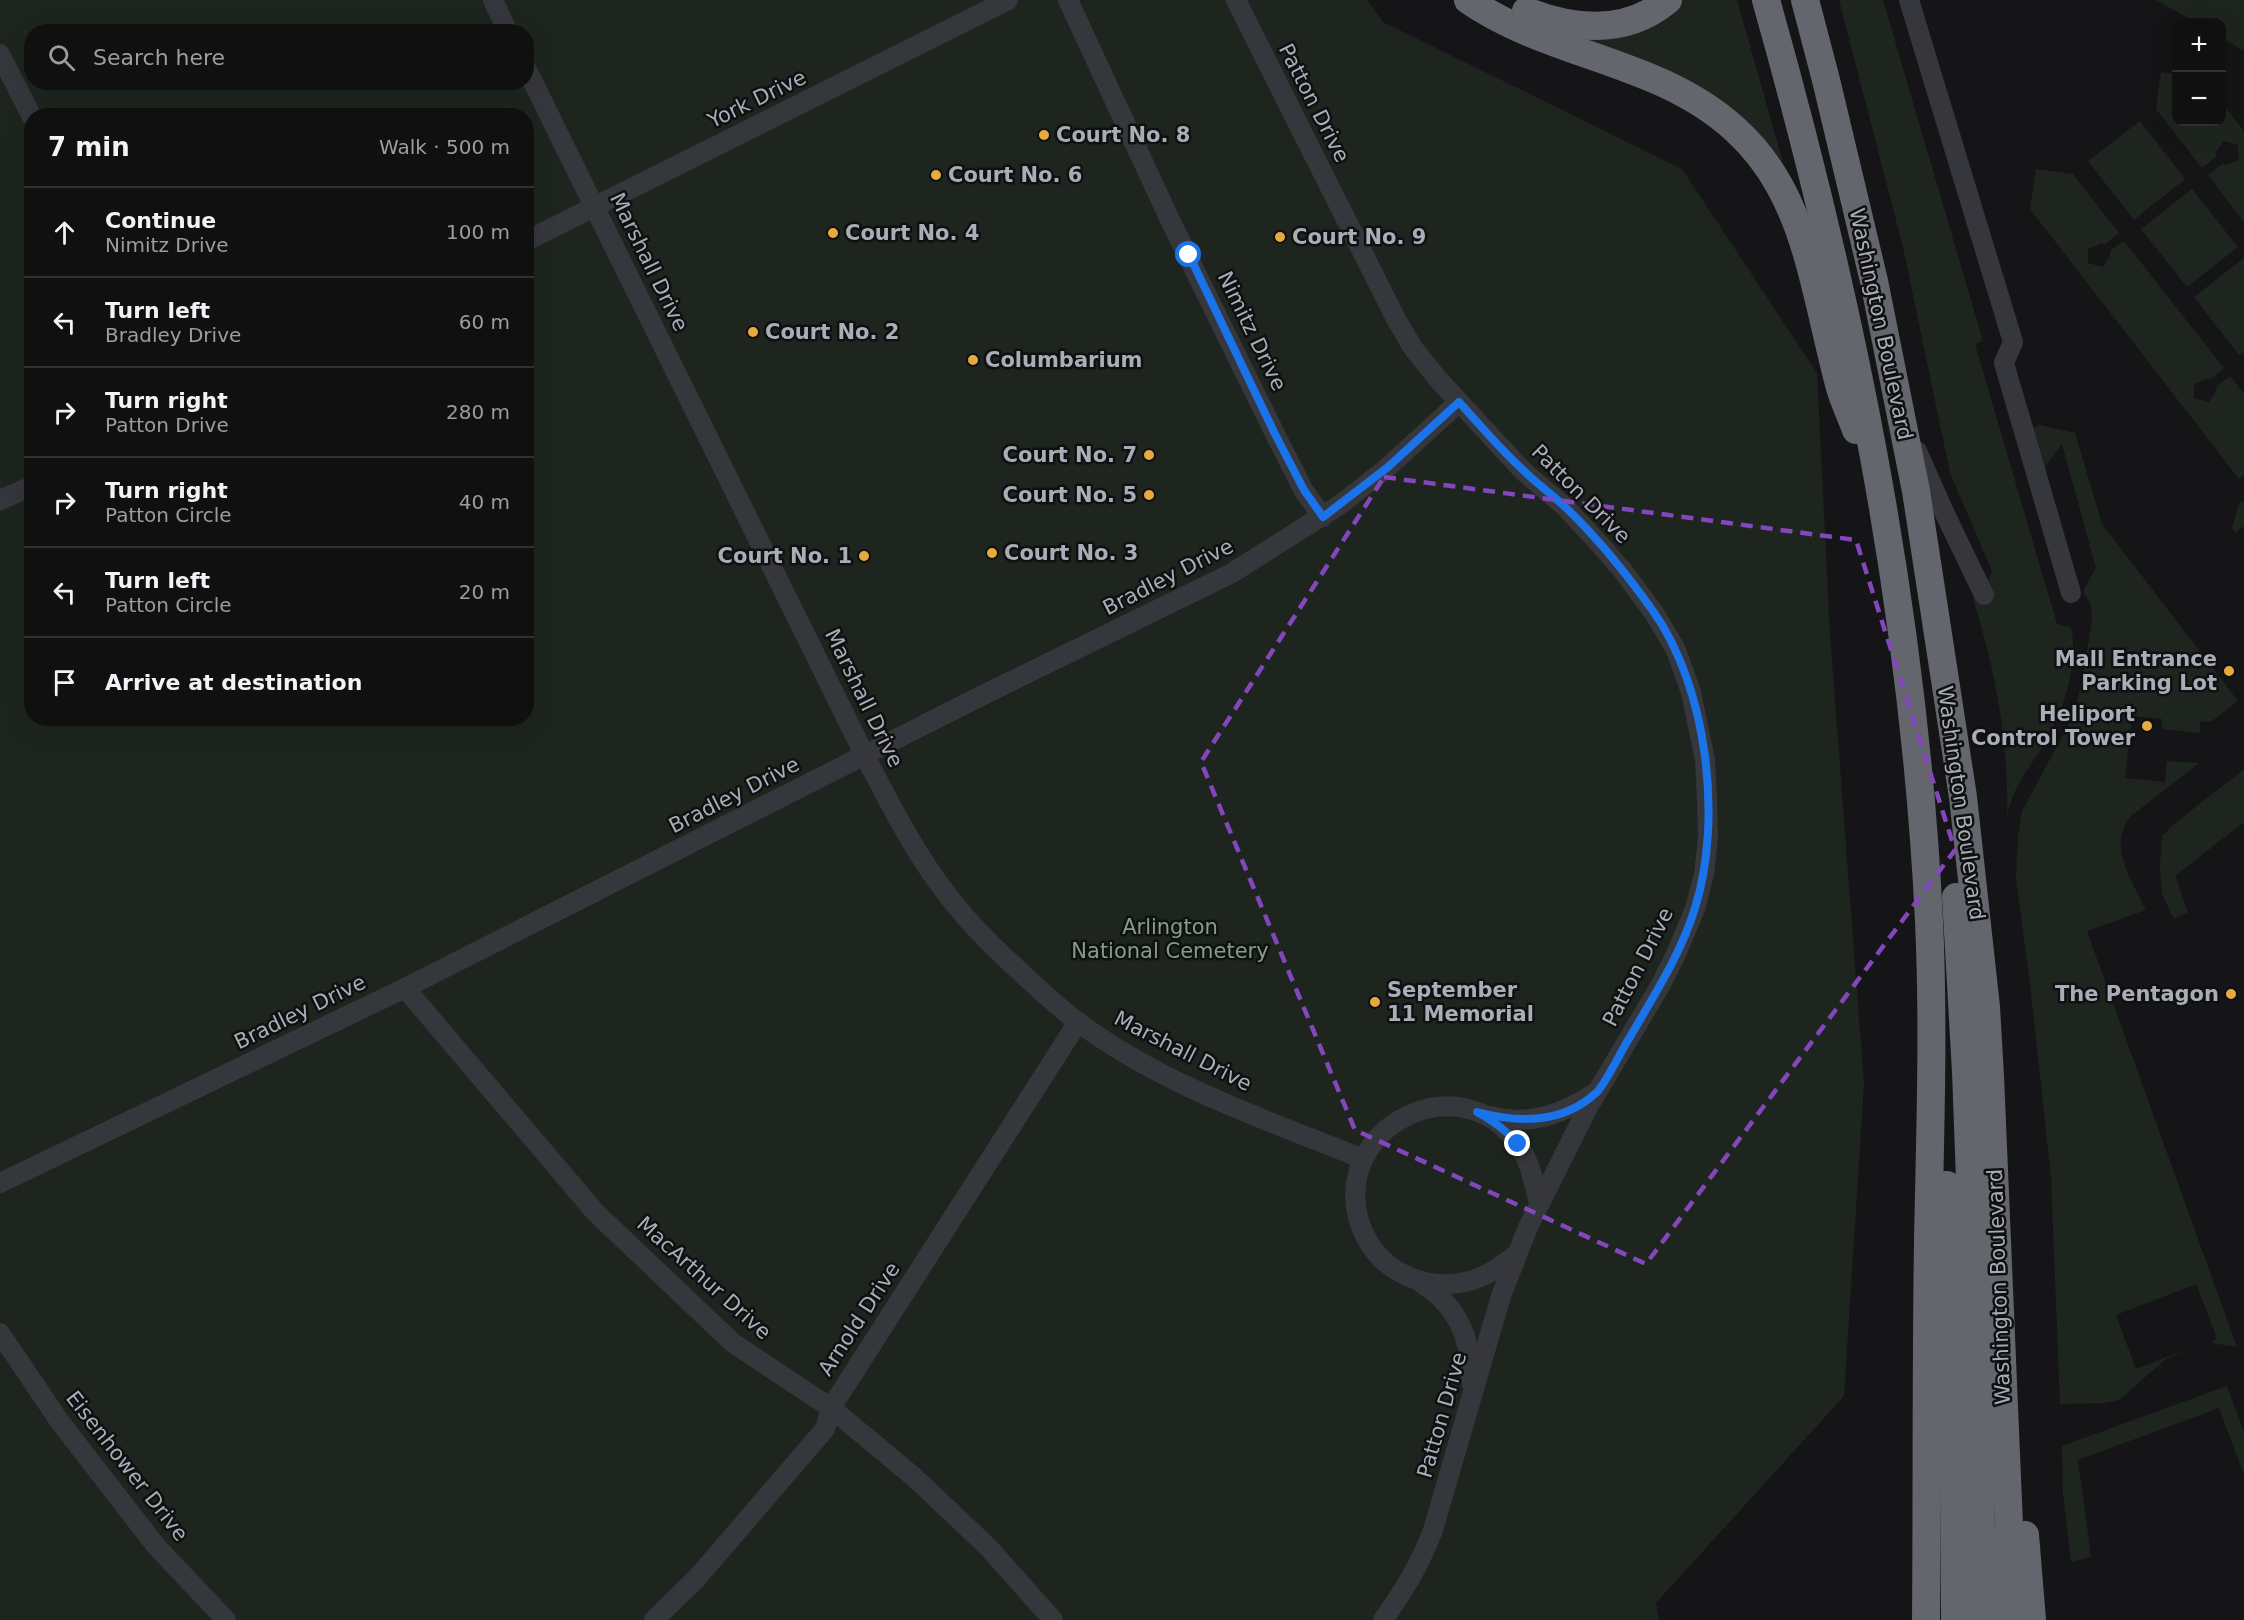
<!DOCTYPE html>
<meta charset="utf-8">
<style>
:root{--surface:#101011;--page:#19191a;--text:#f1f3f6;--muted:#9c9d9f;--line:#303031}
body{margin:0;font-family:"DejaVu Sans",sans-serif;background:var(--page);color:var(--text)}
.controls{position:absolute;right:18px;top:18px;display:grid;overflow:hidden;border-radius:12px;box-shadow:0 6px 24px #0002}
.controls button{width:54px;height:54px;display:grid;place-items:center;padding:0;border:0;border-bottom:2px solid var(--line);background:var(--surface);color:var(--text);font:30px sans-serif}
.stop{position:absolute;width:18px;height:18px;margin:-14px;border:4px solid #1a73e8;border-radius:50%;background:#fff}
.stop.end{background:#1a73e8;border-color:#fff;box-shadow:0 2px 6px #0008}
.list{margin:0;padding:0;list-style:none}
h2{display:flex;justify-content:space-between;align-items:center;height:78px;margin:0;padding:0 24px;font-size:26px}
h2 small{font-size:20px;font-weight:400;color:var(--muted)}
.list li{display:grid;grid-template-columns:39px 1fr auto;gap:18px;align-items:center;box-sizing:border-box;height:90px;padding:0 24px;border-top:2px solid var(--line)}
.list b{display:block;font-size:22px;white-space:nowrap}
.list p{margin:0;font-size:20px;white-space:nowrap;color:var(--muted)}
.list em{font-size:20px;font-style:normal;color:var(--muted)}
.icon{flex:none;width:33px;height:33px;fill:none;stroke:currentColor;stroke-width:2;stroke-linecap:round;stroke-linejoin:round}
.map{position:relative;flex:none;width:2244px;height:1620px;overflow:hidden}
.search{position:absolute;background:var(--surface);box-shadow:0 6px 24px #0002;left:24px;top:24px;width:510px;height:66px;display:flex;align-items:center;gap:15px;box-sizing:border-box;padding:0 21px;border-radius:24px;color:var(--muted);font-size:22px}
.panel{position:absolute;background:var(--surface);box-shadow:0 6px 24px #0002;left:24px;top:108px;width:510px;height:618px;border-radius:24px}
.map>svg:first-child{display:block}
.green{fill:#1e251e;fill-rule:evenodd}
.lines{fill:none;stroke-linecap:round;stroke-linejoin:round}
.minor{stroke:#36373c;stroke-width:20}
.highway{stroke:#63666c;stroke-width:28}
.route{stroke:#1a73e8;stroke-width:8}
.marked{fill:none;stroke:#8446bd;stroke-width:4.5;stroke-dasharray:12 8;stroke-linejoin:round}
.poi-dot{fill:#e6aa3e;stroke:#101012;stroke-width:2}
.labels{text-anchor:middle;stroke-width:5;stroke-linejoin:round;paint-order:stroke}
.street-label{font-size:21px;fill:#a8adb6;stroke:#101012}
.poi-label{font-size:21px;font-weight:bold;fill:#a8adb6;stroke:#101012;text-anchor:start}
.park-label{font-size:21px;fill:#80a081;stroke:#101012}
</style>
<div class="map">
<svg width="2244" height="1620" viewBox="0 0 2244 1620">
<rect width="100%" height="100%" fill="#151517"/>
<g class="green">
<path d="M 0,0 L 1367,0 L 1383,22 L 1682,169 L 1817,373 L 1830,635 L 1864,1084 L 1844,1396 L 1656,1603 L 1659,1620 L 0,1620 ZM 32,32 L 526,32 L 526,82 L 32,82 ZM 32,116 L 526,116 L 526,718 L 32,718 Z"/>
<polygon points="1679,0 1737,0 1788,180 1771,154 1565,31"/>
<path d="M 1839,0 L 1883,0 L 1983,341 L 1975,344 L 2057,624 L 2071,627 C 2079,664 2064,709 2046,742 C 2037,756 2026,770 2018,785 C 2013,794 2010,805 2007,815 C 2009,741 1995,669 1973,599 L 1987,583 L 1992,571 L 1950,473 L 1903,247 Z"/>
<polygon points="2156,0 2244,0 2244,51 2222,38 2222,22 2195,22"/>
<polygon points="2161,72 2176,74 2176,122 2222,122 2222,103 2244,131 2244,222 2208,175 2223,163 2225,165 2239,160 2238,145 2224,141 2215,153 2217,156 2202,168 2156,109"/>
<polygon points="2140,121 2185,179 2134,220 2088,161"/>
<polygon points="2036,169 2073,174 2119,233 2104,245 2102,243 2088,249 2088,263 2103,267 2111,254 2110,251 2124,241 2224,368 2210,380 2208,378 2194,384 2194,398 2209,402 2217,389 2216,387 2230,376 2244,394 2244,475 2239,479 2030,209"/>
<polygon points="2192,189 2238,247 2187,287 2141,229"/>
<polygon points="2244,258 2244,351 2239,355 2194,297"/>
<path d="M 2039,425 L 2075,433 L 2102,524 L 2238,701 L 2212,721 L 2200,722 L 2200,733 L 2162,729 L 2162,719 L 2132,716 L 2125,778 L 2165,782 L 2167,761 L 2199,763 L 2131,816 C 2107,847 2131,879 2146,910 L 2087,931 L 2237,1347 L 2211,1343 L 2217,1338 L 2196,1284 L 2116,1315 L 2136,1369 L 2191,1348 L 2166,1359 L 2119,1400 L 2104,1403 L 2060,1404 L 2051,1177 L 2030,984 L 2016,878 L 2018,835 L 2022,811 L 2075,713 L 2083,675 L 2092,621 L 2091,605 L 2083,591 L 2096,568 L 2062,444 L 2041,472 L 2030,431 Z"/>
<polygon points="2242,501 2244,503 2244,526 2235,533 2232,528 2239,504"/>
<polygon points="2244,769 2244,822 2175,876 2188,912 2174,919 2162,894 2160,865 2162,836 2173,825"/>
<polygon points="2227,1386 2244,1432 2244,1475 2219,1408 2078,1460 2091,1557 2071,1562 2063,1494 2062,1446"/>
</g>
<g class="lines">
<g class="minor">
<polyline points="493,0 508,32"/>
<polyline points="1068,0 1171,222 1276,436 1304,491 1323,517"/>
<path d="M 1236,0 L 1396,319 L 1413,348 L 1437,378 L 1523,471 L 1563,505 L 1595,539 L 1623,571 L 1654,613 L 1675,648 L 1691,692 L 1705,760 L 1707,798 L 1708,838 L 1704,874 L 1695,909 L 1676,954 L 1660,986 L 1587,1109 L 1528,1227 L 1501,1296 L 1433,1530 C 1419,1566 1405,1589 1383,1620"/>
<polyline points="1909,0 2013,342 2004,363 2071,593"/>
<polyline points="0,54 32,117"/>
<path d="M 526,68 L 865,756 C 887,798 909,842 937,881 C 959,912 985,940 1013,965 C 1034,985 1055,1005 1078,1022 C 1162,1085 1267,1120 1363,1159"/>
<polyline points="526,241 1008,0"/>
<polyline points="1917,451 1945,514 1984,595"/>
<polyline points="0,500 32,486"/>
<polyline points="405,988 596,1213 733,1343 831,1408 914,1477 988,1547 1053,1620"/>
<path d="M 1490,1116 C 1531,1126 1560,1115 1595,1093"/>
<polyline points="0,1183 405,988 979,697 1232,573 1341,504 1388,467 1459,402"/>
<path d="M 1517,1254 C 1506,1262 1495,1271 1483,1276 C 1455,1289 1421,1286 1396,1270 C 1379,1260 1367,1243 1360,1224 C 1329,1128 1459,1061 1518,1144 C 1530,1161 1534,1183 1539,1203"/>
<path d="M 1421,1283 C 1458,1305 1472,1340 1471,1382"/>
<polyline points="0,1333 60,1422 156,1546 226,1620"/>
<polyline points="654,1620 696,1579 825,1429 831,1408 1078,1022"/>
</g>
<g class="highway">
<path d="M 1468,0 C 1527,41 1600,54 1665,84 C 1805,149 1805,257 1840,388 C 1844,402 1851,416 1856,430"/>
<path d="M 1766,0 C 1851,301 1914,608 1929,921 C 1934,1028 1930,1135 1928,1242 C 1926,1368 1927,1494 1926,1620"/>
<polyline points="1805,0 1826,80 1874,281 1916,491 1963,797 1986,1007 1990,1076 2009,1525 2008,1620"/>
<path d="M 1526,11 C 1574,30 1626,35 1668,0"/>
<polyline points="1956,897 1966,1072 1980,1451 1982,1620"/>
<polyline points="1947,1185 1953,1332 1955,1620"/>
<polyline points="2025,1535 2032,1620"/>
</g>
</g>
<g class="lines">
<path class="route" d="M 1189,255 L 1276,436 L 1304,490 L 1323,517 L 1388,467 L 1459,402 C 1480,425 1500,449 1523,470 C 1535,482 1549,492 1562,504 C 1595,535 1626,573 1653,611 C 1707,687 1723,819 1695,908 C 1681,954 1654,995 1630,1037 C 1622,1049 1605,1085 1596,1093 C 1562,1124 1519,1123 1477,1112 C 1494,1121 1506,1130 1518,1144"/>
</g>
<path class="marked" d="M 1384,477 L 1856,540 L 1955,850 L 1646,1264 L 1355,1130 L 1201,762 Z"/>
<g class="poi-dot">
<circle cx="1044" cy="135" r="6"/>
<circle cx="936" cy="175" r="6"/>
<circle cx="833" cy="233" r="6"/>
<circle cx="1280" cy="237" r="6"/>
<circle cx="753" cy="332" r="6"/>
<circle cx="973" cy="360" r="6"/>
<circle cx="1149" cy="455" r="6"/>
<circle cx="1149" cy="495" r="6"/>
<circle cx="992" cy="553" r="6"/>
<circle cx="864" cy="556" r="6"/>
<circle cx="2229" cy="671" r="6"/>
<circle cx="2147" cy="726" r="6"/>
<circle cx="2231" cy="994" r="6"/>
<circle cx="1375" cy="1002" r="6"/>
</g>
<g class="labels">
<g class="street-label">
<text transform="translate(757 99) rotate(-26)" y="7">York Drive</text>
<text transform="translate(1314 103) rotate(63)" y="7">Patton Drive</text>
<text transform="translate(649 262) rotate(64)" y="7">Marshall Drive</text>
<text transform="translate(1881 324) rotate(78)" y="7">Washington Boulevard</text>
<text transform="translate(1252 331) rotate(64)" y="7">Nimitz Drive</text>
<text transform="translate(1581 494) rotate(45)" y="7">Patton Drive</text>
<text transform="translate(1168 577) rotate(-27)" y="7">Bradley Drive</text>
<text transform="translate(864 698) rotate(64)" y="7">Marshall Drive</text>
<text transform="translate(734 795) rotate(-27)" y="7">Bradley Drive</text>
<text transform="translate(1961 803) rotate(82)" y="7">Washington Boulevard</text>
<text transform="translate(1638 967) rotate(-63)" y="7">Patton Drive</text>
<text transform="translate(300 1012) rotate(-26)" y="7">Bradley Drive</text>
<text transform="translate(1183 1051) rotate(27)" y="7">Marshall Drive</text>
<text transform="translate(704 1278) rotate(42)" y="7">MacArthur Drive</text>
<text transform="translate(1999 1287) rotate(-92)" y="7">Washington Boulevard</text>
<text transform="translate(859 1319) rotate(-57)" y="7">Arnold Drive</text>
<text transform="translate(1442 1415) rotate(-74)" y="7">Patton Drive</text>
<text transform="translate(127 1466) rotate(52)" y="7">Eisenhower Drive</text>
</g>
<g class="poi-label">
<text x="1056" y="142">Court No. 8</text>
<text x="948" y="182">Court No. 6</text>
<text x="845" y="240">Court No. 4</text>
<text x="1292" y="244">Court No. 9</text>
<text x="765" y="339">Court No. 2</text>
<text x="985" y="367">Columbarium</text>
<text x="1137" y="462" text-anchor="end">Court No. 7</text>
<text x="1137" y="502" text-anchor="end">Court No. 5</text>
<text x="1004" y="560">Court No. 3</text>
<text x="852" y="563" text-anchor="end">Court No. 1</text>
<text x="2217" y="666" text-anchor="end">Mall Entrance<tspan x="2217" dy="24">Parking Lot</tspan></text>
<text x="2135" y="721" text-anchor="end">Heliport<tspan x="2135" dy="24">Control Tower</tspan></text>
<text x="1387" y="997">September<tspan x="1387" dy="24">11 Memorial</tspan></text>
<text x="2219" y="1001" text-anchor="end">The Pentagon</text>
</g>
<g class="park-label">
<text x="1170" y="934">Arlington<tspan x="1170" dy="24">National Cemetery</tspan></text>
</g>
</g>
</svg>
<div class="controls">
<button>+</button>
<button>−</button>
</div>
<div class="stop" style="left:1189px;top:255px"></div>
<div class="stop end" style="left:1518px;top:1144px"></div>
<div class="search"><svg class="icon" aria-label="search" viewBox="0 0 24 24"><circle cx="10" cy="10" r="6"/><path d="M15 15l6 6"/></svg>Search here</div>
<section class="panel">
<h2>7 min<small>Walk · 500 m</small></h2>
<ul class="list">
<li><svg class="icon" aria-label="ahead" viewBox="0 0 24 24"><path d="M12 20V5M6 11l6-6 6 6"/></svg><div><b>Continue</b><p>Nimitz Drive</p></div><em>100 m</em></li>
<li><svg class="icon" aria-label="left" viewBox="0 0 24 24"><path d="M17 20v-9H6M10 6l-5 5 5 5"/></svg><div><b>Turn left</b><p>Bradley Drive</p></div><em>60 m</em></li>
<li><svg class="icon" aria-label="right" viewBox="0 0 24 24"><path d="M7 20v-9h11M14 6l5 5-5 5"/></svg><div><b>Turn right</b><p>Patton Drive</p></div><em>280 m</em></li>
<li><svg class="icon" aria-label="right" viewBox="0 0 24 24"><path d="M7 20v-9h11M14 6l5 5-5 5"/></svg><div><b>Turn right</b><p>Patton Circle</p></div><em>40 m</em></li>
<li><svg class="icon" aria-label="left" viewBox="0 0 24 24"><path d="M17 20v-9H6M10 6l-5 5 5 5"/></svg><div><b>Turn left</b><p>Patton Circle</p></div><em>20 m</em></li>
<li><svg class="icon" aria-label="arrive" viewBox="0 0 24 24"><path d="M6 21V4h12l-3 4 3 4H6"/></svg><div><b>Arrive at destination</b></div></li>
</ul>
</section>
</div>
